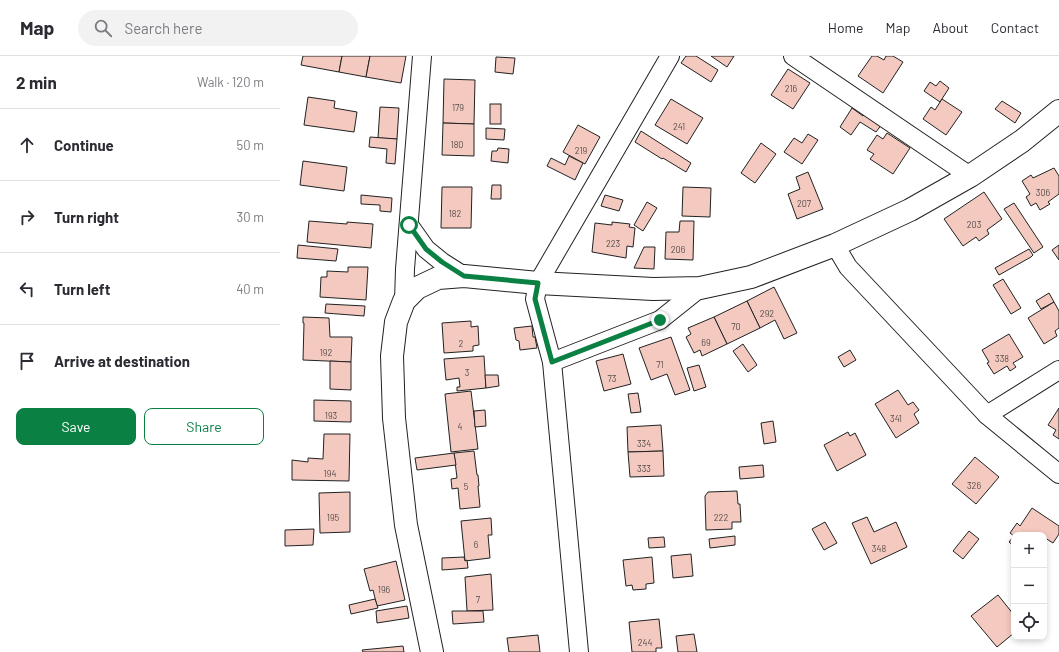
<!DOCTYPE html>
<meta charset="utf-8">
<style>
:root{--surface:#fff;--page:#f2f2f3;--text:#2b2b33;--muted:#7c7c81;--line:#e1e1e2;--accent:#0b8043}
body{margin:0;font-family:Barlow,sans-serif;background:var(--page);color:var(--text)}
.controls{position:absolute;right:12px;bottom:12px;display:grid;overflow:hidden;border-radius:8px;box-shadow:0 2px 6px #0003}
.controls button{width:36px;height:36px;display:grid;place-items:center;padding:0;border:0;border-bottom:1px solid var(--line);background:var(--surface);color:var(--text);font:20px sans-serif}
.stop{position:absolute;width:12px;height:12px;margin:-9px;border:3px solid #0b8043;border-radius:50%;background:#fff}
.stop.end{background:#0b8043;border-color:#fff;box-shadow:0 1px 4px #0008}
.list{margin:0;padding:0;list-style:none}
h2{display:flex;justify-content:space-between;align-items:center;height:52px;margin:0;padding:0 16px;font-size:17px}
h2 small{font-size:13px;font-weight:400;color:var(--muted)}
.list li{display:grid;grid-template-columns:26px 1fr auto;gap:12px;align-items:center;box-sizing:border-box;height:72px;padding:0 16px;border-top:1px solid var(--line)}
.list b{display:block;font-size:15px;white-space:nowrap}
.list em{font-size:13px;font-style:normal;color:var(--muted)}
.actions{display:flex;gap:8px;padding:12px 16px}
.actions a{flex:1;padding:9px 0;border:1px solid var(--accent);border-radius:8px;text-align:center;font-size:14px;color:var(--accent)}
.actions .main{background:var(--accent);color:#fff}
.icon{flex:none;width:22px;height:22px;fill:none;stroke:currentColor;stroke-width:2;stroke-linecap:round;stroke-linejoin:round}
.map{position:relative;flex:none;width:779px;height:596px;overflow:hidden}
header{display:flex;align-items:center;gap:24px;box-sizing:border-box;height:56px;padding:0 20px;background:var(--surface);border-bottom:1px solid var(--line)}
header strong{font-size:19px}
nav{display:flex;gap:22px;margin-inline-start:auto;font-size:14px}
.search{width:280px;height:36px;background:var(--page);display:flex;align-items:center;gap:10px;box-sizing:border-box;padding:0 14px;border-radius:22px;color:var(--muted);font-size:15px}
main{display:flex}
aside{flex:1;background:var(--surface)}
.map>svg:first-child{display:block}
.building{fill:#f3c9c0;stroke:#222}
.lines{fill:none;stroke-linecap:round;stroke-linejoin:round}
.minor-casing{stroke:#222;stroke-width:20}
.tertiary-casing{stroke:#222;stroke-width:24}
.minor{stroke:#fff;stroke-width:18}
.tertiary{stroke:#fff;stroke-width:22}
.route{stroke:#0b8043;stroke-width:5}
.labels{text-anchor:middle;stroke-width:3;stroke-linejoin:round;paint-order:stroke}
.number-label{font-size:9px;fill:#564c4a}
</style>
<header>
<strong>Map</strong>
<div class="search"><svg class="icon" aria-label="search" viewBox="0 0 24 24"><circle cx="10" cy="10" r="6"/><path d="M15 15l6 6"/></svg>Search here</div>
<nav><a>Home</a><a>Map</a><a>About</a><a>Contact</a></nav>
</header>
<main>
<aside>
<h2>2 min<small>Walk · 120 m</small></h2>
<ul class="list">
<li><svg class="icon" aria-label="ahead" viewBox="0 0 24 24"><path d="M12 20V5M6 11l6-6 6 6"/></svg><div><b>Continue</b></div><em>50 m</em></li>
<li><svg class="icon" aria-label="right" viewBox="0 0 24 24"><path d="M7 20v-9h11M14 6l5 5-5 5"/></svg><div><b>Turn right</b></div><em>30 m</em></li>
<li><svg class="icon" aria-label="left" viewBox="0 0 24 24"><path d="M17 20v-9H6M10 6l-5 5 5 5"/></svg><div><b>Turn left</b></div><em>40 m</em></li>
<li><svg class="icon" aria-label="arrive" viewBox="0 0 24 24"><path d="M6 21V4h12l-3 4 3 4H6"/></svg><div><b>Arrive at destination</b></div></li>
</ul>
<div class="actions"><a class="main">Save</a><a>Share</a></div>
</aside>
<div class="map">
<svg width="779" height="596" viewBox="0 0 779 596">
<rect width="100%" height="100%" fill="#fff"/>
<g class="building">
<polygon points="23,0 62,0 59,16 21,9"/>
<polygon points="62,0 90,0 86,21 59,16"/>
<polygon points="90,0 126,0 121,27 86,21"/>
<polygon points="406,0 416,0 438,14 431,26 401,7"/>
<polygon points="431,0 454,0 447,11"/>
<polygon points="592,0 597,0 604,4 606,0 613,0 623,6 603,37 578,20"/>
<polygon points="216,1 235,2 233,18 215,16"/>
<polygon points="508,13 530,27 513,53 491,39"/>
<polygon points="164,23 195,24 194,68 163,67"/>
<polygon points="660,25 669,32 660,46 644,35 650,26 656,30"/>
<polygon points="28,41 55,45 54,52 77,56 74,76 24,69"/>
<polygon points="391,43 423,62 407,88 375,69"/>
<polygon points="662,43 682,56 666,79 643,63 651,51 655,54"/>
<polygon points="722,45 741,57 735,67 715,53"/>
<rect x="210" y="48" width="11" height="20"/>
<polygon points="100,51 119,52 117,83 98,82"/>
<polygon points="572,52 583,60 585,57 602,68 596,76 580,66 571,79 560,71"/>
<polygon points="163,67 194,68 194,100 162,99"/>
<polygon points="298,69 320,81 305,108 283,96"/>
<polygon points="206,72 225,73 224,84 206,83"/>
<polygon points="361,75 411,107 406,116 383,102 382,103 355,86"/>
<polygon points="607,77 630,92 613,118 590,103 594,98 587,94 597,79 603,83"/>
<polygon points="528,78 538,84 522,108 504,96 514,82 522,87"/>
<polygon points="90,81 117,83 115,108 106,107 107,93 89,91"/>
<polygon points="481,87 496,98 475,127 461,117"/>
<polygon points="218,92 229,93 228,107 211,105 212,95 217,95"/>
<polygon points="289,100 303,107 295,124 267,110 271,102 285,109"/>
<polygon points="23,105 67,111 64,135 20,129"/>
<polygon points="774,112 779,120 779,138 768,146 770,148 760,154 756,147 751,150 746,141 750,138 742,125 751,119 753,122"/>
<polygon points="528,116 543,153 517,163 508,138 520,133 516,121"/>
<polygon points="212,129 221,129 221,143 211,143"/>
<polygon points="162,131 192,131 191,172 161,172"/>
<polygon points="403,131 431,132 430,161 402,160"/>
<polygon points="704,136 722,163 707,174 709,178 699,185 696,181 683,190 664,163"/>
<polygon points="81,139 112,142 111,156 100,155 100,149 81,148"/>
<polygon points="325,139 343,144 339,155 321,150"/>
<polygon points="367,146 377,152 363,175 354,169"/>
<polygon points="734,147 763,191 754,197 724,153"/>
<polygon points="29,165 67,168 67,166 93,168 91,192 27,186"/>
<polygon points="400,165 414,165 413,204 385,203 386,176 399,176"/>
<polygon points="332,166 350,168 349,171 355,172 353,191 347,190 346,202 312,196 315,167 332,169"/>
<polygon points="18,189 58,193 56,205 17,202"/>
<polygon points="779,189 779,204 772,194"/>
<polygon points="364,191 375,191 374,213 354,212"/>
<polygon points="749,193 753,199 751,201 719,219 715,212"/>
<polygon points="68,211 88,211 86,244 40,241 41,221 47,221 47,215 68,216"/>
<polygon points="723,223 741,252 731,258 713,229"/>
<polygon points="494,231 517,277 504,283 495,264 480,272 467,245"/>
<polygon points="769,237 774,246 761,253 756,245"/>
<polygon points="467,245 480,272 447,288 434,261"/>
<polygon points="774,246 779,255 779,272 775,275 777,280 764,288 748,262"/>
<polygon points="46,248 85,250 84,260 45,257"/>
<polygon points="23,261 49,262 50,281 72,281 71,306 23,304 24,267 23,267"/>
<polygon points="434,261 447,288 422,300 420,294 414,297 406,281 411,278 408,272"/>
<polygon points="191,265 191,271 198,270 199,289 193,290 193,295 164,297 162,267"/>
<polygon points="252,270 253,281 255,281 257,292 240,294 239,285 236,284 234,272"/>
<polygon points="729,278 743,301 733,307 736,311 730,315 727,310 714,318 707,307 709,306 702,294"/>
<polygon points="391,281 410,334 395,339 387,318 371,324 359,292"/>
<polygon points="463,288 477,309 468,316 453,295"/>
<polygon points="570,294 576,304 564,311 558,301"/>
<polygon points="343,298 351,328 324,335 316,305"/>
<polygon points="204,300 206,332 177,335 177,331 180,331 179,322 166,324 164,303"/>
<polygon points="50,305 71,306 71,334 50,333"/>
<polygon points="419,309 426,331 414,335 407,312"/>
<polygon points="205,319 218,319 219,330 206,332"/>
<polygon points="618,334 628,349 633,346 639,354 634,358 639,367 616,382 595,348"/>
<polygon points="191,335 198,393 171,396 165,338"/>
<polygon points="358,337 361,356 351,357 348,338"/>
<polygon points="34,344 71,345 71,366 34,365"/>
<polygon points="779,352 779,383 773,379 776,374 768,369"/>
<polygon points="205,354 206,370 195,371 194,355"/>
<polygon points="493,365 496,386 484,388 481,367"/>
<polygon points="381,369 383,395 348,396 347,371"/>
<polygon points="568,376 570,380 575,377 586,399 557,415 544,389"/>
<polygon points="44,378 70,378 69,425 12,424 12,404 28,406 28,402 43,403"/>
<polygon points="194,395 197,419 198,419 199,430 198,430 200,451 180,453 178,432 172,433 171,423 177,422 174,397"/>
<polygon points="383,395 384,420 350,421 348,396"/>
<polygon points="174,397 176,409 137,414 135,402"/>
<polygon points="695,401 719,421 696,448 672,428"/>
<polygon points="483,409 484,421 460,423 459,411"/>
<polygon points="457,435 458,448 460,448 461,466 452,466 452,473 426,474 425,440 428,436"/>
<polygon points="70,436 70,476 40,477 39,437"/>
<polygon points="752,452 779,470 779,478 773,487 765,482 764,485 764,479 734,479 734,490 729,486 734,480 730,477 737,467 740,470"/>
<polygon points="587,461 594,476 616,466 627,491 591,508 572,467"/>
<polygon points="211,462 212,479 208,479 210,502 185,505 181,465"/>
<polygon points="545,466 557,487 544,494 532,473"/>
<polygon points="34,473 33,489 5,490 5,474"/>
<polygon points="689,475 699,483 683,503 673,495"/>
<polygon points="455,480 455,489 430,492 429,483"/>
<polygon points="384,481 385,491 369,492 368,482"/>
<polygon points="411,498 413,520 393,522 391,500"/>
<polygon points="184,501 185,505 187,504 188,512 162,514 162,502"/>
<polygon points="372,501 374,527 366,528 366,533 353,534 352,529 346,530 343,504"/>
<polygon points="116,505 125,544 97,550 93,534 90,535 84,513"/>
<polygon points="211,518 213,554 187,555 185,521"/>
<polygon points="718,539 734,559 734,577 717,591 691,560"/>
<polygon points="95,543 98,552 71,558 69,549"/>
<polygon points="127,550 129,562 97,567 96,555"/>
<polygon points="172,555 203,555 204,566 173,568"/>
<polygon points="379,563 382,592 376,592 376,596 352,596 349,566"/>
<polygon points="414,578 417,596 398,596 396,580"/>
<polygon points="258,579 260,596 229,596 227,582"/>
<polygon points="123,590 124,596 83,596 82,594"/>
</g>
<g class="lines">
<defs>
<g id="minor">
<polyline points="513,0 690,120"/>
<polyline points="129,169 146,193 162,206 184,220"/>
<polyline points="555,189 568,211 707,359 779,418"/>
<polyline points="124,245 125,213 142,0"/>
<polyline points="272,306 380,264 420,232"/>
<polyline points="707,359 779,314"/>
<polyline points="299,596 272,306 255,243 258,227 390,0"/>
</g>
<polyline id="tertiary" points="152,596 126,469 114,362 112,300 116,266 124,245 137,232 158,222 184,220 258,227 373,233 420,232 471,221 555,189 630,154 690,120 742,85 779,55"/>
</defs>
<use href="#minor" class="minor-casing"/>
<use href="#tertiary" class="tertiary-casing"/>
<use href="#minor" class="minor"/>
<use href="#tertiary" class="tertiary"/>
</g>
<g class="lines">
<polyline class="route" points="129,169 146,193 162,206 184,220 258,227 255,243 272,306 380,264"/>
</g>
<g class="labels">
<g class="number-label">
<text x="511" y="36">216</text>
<text x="178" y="55">179</text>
<text x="399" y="74">241</text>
<text x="177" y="92">180</text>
<text x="301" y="98">219</text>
<text x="763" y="140">306</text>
<text x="524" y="151">207</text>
<text x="175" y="161">182</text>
<text x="694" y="172">203</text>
<text x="333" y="191">223</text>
<text x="398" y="197">206</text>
<text x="487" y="261">292</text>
<text x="456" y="274">70</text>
<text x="426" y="290">69</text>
<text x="181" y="291">2</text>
<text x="46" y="300">192</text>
<text x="722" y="306">338</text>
<text x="380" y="312">71</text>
<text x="187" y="320">3</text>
<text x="332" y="326">73</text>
<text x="51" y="363">193</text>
<text x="616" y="366">341</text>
<text x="180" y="374">4</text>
<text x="364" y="391">334</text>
<text x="364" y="416">333</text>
<text x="50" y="421">194</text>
<text x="694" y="433">326</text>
<text x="186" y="434">5</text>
<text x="53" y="465">195</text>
<text x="441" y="465">222</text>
<text x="196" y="492">6</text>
<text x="599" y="496">348</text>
<text x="104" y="537">196</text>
<text x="198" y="547">7</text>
<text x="365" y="590">244</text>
</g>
</g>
</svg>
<div class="controls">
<button>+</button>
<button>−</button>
<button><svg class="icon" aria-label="locate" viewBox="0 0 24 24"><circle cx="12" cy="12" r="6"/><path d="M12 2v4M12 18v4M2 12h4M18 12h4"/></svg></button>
</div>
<div class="stop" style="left:129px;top:169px"></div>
<div class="stop end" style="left:380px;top:264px"></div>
</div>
</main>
